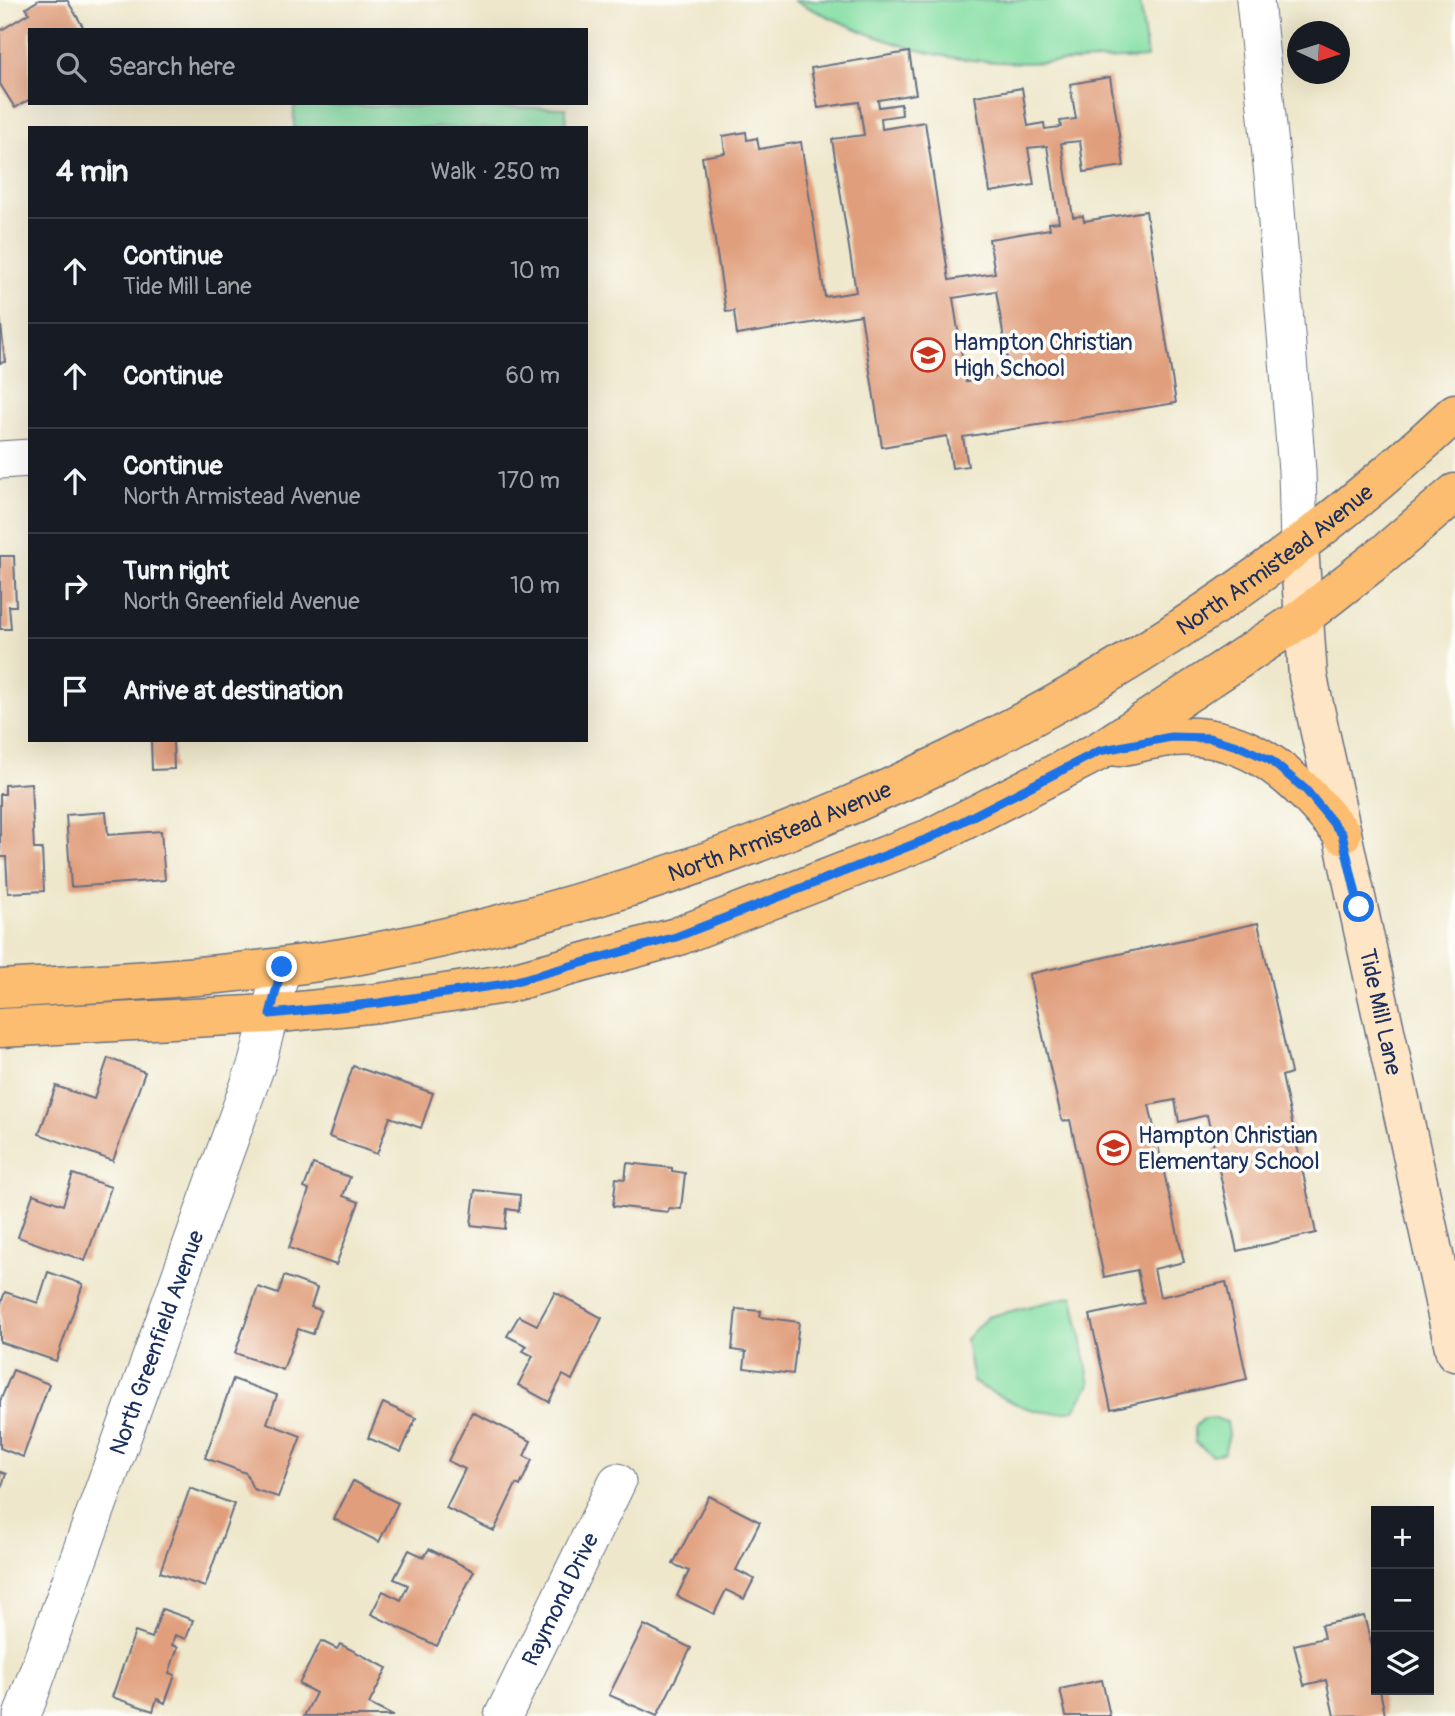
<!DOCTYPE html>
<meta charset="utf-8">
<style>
:root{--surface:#171b24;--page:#242831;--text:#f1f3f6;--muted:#9ea1a6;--line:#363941}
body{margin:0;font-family:Pangolin,sans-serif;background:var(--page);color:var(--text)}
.controls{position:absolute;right:21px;bottom:21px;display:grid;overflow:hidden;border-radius:0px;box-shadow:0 7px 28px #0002}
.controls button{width:63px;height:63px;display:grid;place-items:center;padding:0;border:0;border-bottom:2px solid var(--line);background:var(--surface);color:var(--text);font:35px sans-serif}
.compass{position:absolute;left:1287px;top:21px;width:63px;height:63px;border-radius:50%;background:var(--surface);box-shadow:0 7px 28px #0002;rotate:94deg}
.stop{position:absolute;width:21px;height:21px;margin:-16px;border:5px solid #1a73e8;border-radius:50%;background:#fff}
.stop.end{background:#1a73e8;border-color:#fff;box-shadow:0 2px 7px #0008}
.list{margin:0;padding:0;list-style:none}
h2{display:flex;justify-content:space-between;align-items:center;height:91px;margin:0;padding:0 28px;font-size:30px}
h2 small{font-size:23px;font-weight:400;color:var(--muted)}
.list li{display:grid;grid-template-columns:46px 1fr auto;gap:21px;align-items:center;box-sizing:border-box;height:105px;padding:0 28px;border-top:2px solid var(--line)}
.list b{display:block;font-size:26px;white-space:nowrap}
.list p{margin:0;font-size:23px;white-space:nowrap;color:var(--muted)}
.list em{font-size:23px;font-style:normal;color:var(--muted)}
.icon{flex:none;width:38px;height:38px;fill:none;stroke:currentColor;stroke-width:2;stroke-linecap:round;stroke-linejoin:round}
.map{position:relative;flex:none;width:1455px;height:1716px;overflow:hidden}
.search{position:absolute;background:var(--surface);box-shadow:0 7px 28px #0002;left:28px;top:28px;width:560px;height:77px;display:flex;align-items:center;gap:18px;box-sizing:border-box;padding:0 24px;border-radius:0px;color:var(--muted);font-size:26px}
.panel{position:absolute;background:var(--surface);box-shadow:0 7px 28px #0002;left:28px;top:126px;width:560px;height:616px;border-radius:0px}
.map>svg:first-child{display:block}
.green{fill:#86dfa4;stroke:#508781;stroke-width:2}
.building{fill:#e09e7b;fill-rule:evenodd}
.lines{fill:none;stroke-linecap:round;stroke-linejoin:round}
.street-casing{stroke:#656f84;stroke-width:39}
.secondary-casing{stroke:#656f84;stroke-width:41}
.primary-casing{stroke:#656f84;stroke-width:41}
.street{stroke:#fff;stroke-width:37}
.secondary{stroke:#fee5c5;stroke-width:38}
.primary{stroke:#fcbd6f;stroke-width:38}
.route{stroke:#1a73e8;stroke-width:9}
.labels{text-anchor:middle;stroke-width:7;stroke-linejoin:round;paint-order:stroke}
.poi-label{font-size:23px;fill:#1b2f5e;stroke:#fdfcf7;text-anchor:start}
.street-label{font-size:23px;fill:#1b2f5e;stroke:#fdfcf7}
</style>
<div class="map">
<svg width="1455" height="1716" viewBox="0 0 1455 1716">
<rect width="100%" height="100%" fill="#fdfcf7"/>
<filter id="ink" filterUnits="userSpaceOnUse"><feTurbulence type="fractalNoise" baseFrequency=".0143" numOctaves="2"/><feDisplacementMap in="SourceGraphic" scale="14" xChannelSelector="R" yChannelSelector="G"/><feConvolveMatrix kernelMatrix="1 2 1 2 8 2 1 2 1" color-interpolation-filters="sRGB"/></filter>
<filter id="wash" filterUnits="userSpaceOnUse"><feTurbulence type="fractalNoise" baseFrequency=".00686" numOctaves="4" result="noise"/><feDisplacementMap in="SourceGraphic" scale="28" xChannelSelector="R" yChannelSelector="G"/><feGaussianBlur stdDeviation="1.57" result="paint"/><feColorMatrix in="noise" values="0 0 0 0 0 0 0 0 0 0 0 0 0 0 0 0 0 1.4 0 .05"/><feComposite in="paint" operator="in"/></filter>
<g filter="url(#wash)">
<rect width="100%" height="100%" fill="#eee7cb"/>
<g class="green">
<path d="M 793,0 L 1140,0 L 1147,58 C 1083,60 1013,68 949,57 C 893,47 843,24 793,0 Z"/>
<polygon points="294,105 566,108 566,128 294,128"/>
<path d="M 1073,1296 L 1090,1384 L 1074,1410 C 1037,1420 1005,1399 973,1382 L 966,1339 L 987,1317 Z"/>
<polygon points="1215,1418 1227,1422 1229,1435 1224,1453 1211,1455 1195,1442 1195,1427 1203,1419"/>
</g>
<g id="blocks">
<g class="building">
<polygon points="39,0 67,0 85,30 30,30 30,99 15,108 0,84 0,31 29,13 26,8"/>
<path d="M 909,52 L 916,94 L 878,100 L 879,107 L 901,104 L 902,115 L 881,118 L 882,129 L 925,122 L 949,280 L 995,273 L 989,239 L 1050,229 L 1049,223 L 1059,222 L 1047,146 L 1028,148 L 1034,185 L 990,192 L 975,96 L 1022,88 L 1028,126 L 1044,123 L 1045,129 L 1061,127 L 1060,121 L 1076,119 L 1070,84 L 1110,77 L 1124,166 L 1084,172 L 1080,141 L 1061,143 L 1073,217 L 1083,216 L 1084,221 L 1146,211 L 1176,403 L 963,437 L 968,466 L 952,468 L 947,436 L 882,447 L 861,315 L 737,335 L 734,311 L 726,312 L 702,157 L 725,153 L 723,136 L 746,132 L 747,140 L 757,138 L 759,149 L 801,142 L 825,297 L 856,292 L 832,139 L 864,135 L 859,102 L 818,108 L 811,68 ZM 996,291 L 1010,375 L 966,382 L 953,298 Z"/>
<polygon points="0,316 5,362 0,363"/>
<polygon points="0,556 14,556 16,606 9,606 11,629 0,629"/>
<polygon points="151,740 173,740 174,769 152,770"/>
<polygon points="31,783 34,849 42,849 44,891 8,893 6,857 0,857 0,794 5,794 5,785"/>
<polygon points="106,812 108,835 161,831 165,880 71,887 66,815"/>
<polygon points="1258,923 1291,1073 1282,1076 1316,1233 1237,1251 1207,1115 1179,1122 1175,1100 1149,1105 1184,1262 1154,1269 1160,1297 1226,1282 1247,1379 1111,1409 1090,1315 1144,1303 1137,1270 1104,1277 1070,1120 1062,1121 1029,974"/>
<polygon points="108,1058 145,1072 113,1161 39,1134 56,1086 94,1099"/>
<polygon points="353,1066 433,1093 421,1128 390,1117 377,1154 329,1137"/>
<polygon points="627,1163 672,1168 672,1171 685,1173 681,1209 669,1208 668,1212 613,1206 616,1178 625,1179"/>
<polygon points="313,1164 350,1177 343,1196 359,1202 336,1265 289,1248 309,1190 304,1188"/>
<polygon points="73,1174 111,1187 85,1261 18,1237 33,1194 63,1205"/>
<polygon points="475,1190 520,1195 519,1211 507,1209 505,1229 471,1225"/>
<polygon points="48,1272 83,1284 56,1361 0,1342 0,1306 5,1292 38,1303"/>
<polygon points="284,1276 317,1288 311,1307 321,1310 313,1334 298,1329 283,1370 235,1353 258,1287 278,1294"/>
<polygon points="555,1292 602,1318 572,1380 563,1375 549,1402 518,1385 533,1356 523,1351 527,1346 507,1336 519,1316 537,1325"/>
<polygon points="736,1309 761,1311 760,1317 799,1322 793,1374 744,1368 746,1352 732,1350"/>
<polygon points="13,1370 49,1384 23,1457 0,1448 0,1401"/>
<polygon points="233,1379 277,1395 267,1423 301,1436 278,1497 253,1489 246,1473 205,1458"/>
<polygon points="383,1403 416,1418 401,1452 368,1438"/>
<polygon points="472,1412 531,1441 524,1456 532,1460 520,1486 516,1484 494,1531 446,1508 465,1469 448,1461"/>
<polygon points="0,1472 6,1474 0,1491"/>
<polygon points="353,1481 398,1503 379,1542 334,1519"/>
<polygon points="190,1488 234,1504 205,1587 160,1572"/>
<polygon points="709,1496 760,1522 736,1570 754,1579 744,1599 726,1590 714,1614 677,1596 689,1571 673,1564"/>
<polygon points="429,1549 474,1571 437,1646 371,1614 383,1591 401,1600 408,1585 394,1579 409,1550 424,1557"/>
<polygon points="162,1609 193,1620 186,1639 175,1635 172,1645 178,1647 169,1673 175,1675 165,1703 157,1699 153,1711 112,1697 135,1632 152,1638"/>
<polygon points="1364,1616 1376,1662 1376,1690 1380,1690 1385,1715 1334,1716 1326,1680 1304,1685 1294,1645 1324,1638 1321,1625"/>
<polygon points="644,1625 691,1648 657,1716 609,1695"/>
<polygon points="321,1641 337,1649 340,1644 387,1668 369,1704 393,1716 304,1716 316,1693 299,1684"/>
<polygon points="1102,1680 1110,1716 1066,1716 1060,1689"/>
</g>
</g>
</g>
<g filter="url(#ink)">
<use href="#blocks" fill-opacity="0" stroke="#656f84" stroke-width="2"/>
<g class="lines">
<defs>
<g id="street">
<polyline points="1255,0 1274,185 1297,471 1299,546"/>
<polyline points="0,460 30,458"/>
<path id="s1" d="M 22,1716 L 257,1063 L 282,967"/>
<path id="s2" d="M 503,1716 L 617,1482"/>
</g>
<g id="secondary">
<path id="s3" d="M 1299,546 L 1308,677 L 1455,1352"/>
</g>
<g id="primary">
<path d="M 1118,747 C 1135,744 1154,738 1171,737 C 1250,731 1296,778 1342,834"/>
<path id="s4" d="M 0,989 C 125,982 252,976 376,952 C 774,873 1158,692 1455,413"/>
<polyline points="0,1028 270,1014 378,1003 505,984 676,937 930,838 1099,751 1302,618 1384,554 1455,493"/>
</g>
</defs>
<use href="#street" class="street-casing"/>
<use href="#secondary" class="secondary-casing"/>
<use href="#primary" class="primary-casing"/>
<use href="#street" class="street"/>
<use href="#secondary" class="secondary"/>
<use href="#primary" class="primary"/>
</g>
</g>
<g class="lines" filter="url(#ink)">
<polyline class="route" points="282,967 270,1014 379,1003 505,984 676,937 930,838 1099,751 1171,737 1209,738 1241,747 1270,760 1306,790 1342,834 1359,907"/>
</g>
<defs>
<symbol id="school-ring" viewBox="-11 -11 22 22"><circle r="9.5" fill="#fdfcf7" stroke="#c8321e" stroke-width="1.5"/><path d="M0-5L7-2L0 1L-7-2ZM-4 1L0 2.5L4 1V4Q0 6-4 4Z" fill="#c8321e"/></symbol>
</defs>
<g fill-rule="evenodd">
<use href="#school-ring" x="909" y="336" width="38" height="38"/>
<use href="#school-ring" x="1095" y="1129" width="38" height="38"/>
</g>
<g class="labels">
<g class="poi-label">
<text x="953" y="350">Hampton Christian<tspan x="953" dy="26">High School</tspan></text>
<text x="1138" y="1143">Hampton Christian<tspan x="1138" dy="26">Elementary School</tspan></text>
</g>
<g class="street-label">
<text dy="8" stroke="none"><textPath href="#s4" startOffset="1367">North Armistead Avenue</textPath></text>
<text dy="8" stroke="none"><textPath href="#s4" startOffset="800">North Armistead Avenue</textPath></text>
<text dy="8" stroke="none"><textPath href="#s3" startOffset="474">Tide Mill Lane</textPath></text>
<text dy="8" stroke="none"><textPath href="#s1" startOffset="397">North Greenfield Avenue</textPath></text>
<text dy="8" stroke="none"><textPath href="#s2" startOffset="130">Raymond Drive</textPath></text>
</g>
</g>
</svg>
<div class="controls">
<button>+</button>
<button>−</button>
<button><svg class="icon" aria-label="layers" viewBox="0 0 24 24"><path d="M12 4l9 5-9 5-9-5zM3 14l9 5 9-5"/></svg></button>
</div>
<svg class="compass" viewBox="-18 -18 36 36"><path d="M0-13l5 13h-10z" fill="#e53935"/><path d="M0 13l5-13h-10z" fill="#9ea1a6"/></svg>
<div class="stop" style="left:1359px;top:907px"></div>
<div class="stop end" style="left:282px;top:967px"></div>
<div class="search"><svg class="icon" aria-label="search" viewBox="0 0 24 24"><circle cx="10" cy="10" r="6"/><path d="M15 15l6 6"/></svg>Search here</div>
<section class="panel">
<h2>4 min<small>Walk · 250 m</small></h2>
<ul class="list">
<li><svg class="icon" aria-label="ahead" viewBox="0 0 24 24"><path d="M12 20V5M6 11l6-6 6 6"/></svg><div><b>Continue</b><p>Tide Mill Lane</p></div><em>10 m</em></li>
<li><svg class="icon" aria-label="ahead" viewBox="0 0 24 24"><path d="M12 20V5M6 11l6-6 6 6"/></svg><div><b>Continue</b></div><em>60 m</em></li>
<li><svg class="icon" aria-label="ahead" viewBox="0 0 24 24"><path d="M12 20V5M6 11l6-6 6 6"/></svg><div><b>Continue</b><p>North Armistead Avenue</p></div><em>170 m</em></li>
<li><svg class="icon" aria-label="right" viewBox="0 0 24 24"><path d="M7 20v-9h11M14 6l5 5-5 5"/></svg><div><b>Turn right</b><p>North Greenfield Avenue</p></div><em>10 m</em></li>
<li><svg class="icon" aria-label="arrive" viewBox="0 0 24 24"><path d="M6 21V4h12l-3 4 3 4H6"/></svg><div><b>Arrive at destination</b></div></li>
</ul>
</section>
</div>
